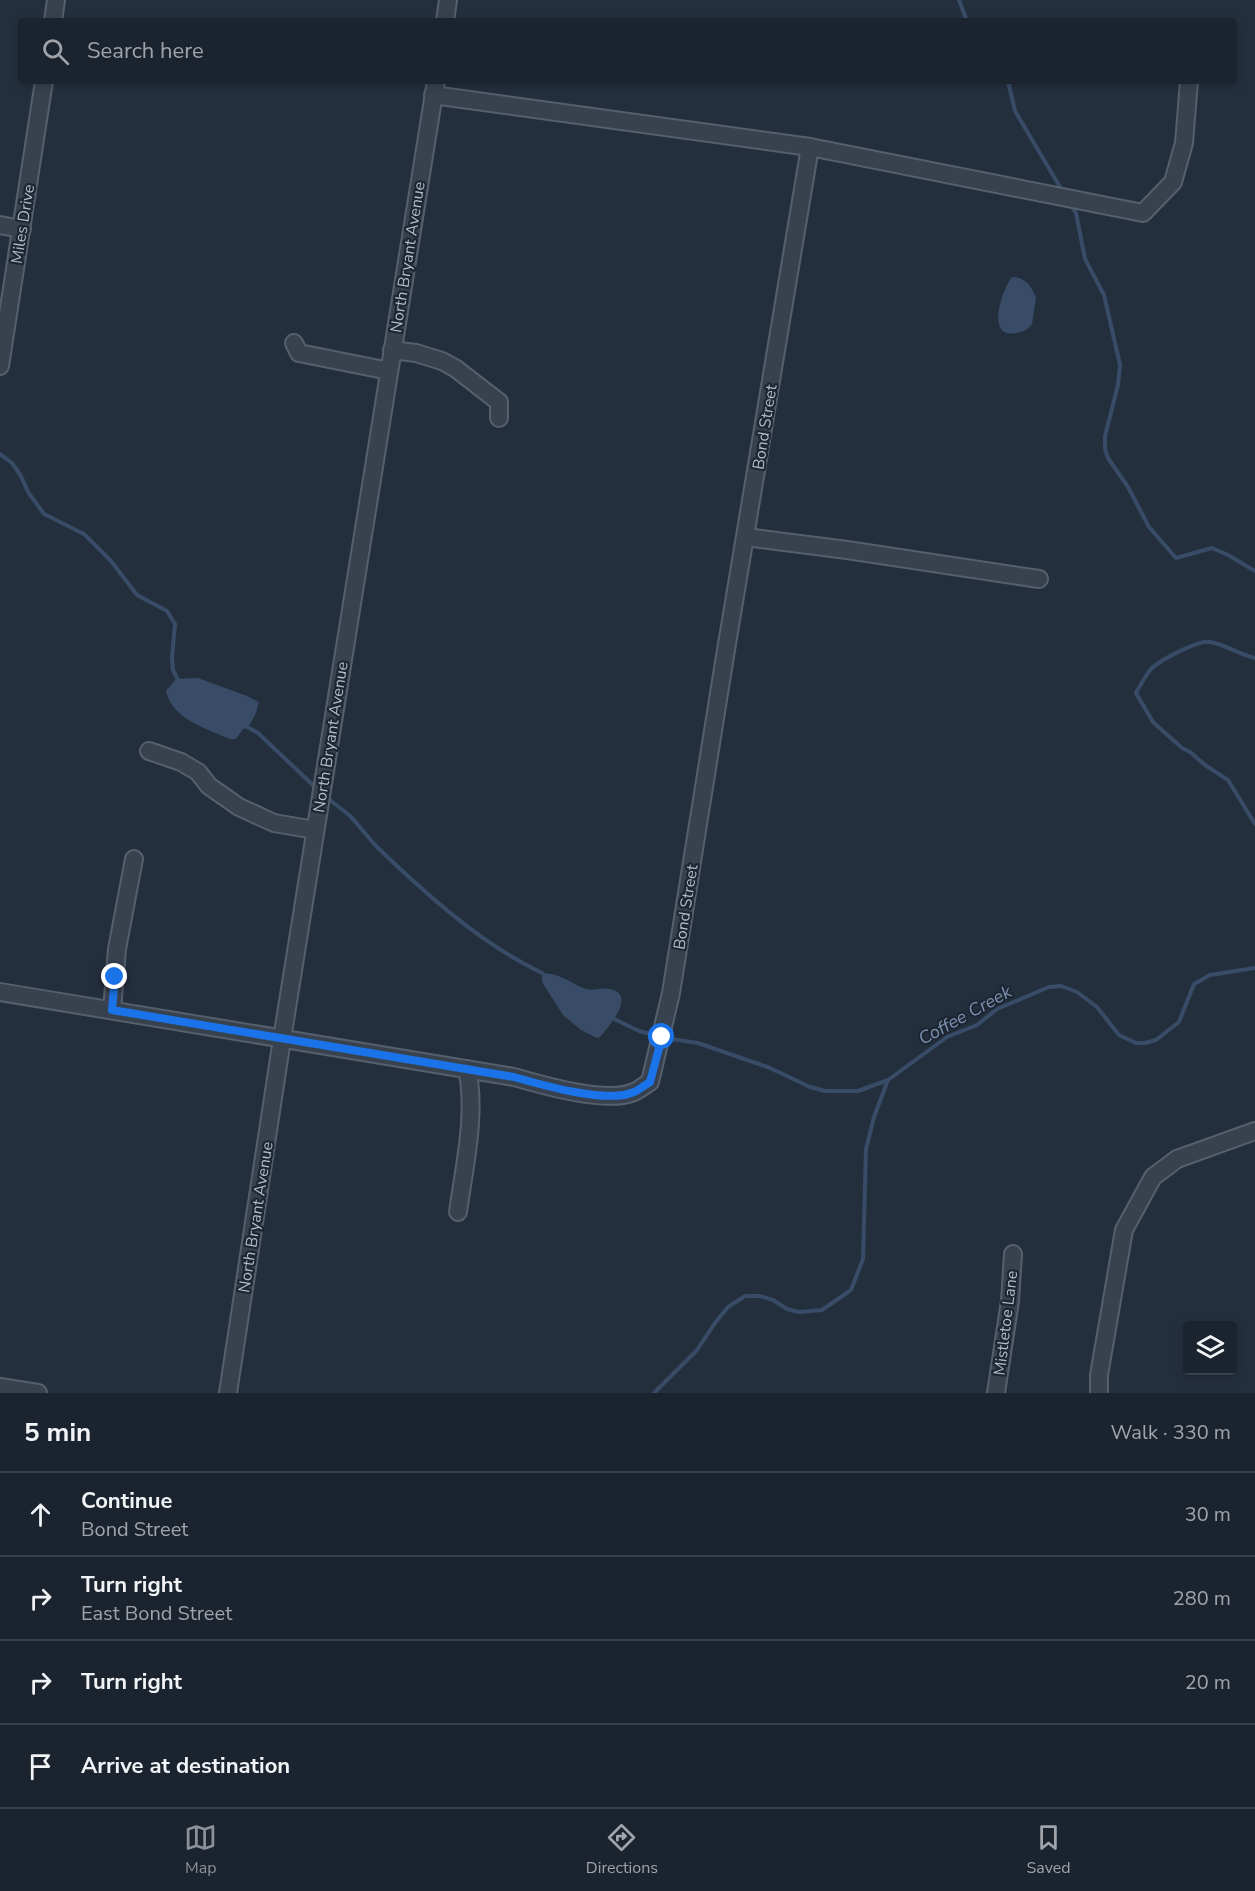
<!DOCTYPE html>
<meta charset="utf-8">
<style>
:root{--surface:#1b232e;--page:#282f3a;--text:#f1f3f6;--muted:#a0a4aa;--line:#39404a;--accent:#8c9099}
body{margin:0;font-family:"Nunito Sans",sans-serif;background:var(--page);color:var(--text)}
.controls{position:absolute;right:18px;bottom:18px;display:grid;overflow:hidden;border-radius:6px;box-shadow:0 3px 9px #0003}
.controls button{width:54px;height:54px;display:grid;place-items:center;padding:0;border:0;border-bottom:2px solid var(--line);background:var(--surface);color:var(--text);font:30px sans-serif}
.stop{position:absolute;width:18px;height:18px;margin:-14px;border:4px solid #1a73e8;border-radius:50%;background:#fff}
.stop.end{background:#1a73e8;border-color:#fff;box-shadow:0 2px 6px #0008}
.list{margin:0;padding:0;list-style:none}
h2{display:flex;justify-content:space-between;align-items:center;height:78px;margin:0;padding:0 24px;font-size:26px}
h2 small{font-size:20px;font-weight:400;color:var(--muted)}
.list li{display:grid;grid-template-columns:39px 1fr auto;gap:18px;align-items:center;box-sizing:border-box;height:84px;padding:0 24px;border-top:2px solid var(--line)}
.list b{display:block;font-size:22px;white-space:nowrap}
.list p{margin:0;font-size:20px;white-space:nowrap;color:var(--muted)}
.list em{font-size:20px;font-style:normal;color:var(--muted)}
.icon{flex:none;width:33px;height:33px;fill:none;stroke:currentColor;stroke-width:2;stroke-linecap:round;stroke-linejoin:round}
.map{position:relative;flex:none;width:1255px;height:1393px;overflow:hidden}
.search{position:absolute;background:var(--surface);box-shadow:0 3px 9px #0003;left:18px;right:18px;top:18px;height:66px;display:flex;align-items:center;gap:15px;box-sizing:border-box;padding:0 21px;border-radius:6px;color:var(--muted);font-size:22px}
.sheet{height:414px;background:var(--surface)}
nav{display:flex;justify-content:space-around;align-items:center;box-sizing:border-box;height:84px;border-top:2px solid var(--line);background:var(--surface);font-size:16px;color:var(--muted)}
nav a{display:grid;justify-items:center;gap:3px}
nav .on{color:var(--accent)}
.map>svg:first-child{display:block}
.water{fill:#394c67}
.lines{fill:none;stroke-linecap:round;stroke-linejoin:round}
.stream{stroke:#394c67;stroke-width:4}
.minor-casing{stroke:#565f6c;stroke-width:20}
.minor{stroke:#38414e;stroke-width:16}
.route{stroke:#1a73e8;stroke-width:8}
.labels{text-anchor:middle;stroke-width:4.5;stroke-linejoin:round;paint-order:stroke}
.street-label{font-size:16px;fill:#b4bcc9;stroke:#1d2633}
.water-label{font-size:18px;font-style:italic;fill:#7c92b1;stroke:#1d2633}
</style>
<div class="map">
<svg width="1255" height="1393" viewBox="0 0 1255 1393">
<rect width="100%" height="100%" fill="#242f3e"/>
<g class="water">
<path d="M 1012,277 C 1025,277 1032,287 1036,298 L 1032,324 C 1027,330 1023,332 1016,333 C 985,339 1002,290 1012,277 Z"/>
<path d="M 198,678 L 247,696 L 259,702 L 256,713 L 248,728 L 243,729 L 236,739 L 230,739 C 207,729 172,719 166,691 L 176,679 Z"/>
<path d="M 542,973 C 563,974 569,983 586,989 C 594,991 602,987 610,989 C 637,995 609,1026 600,1037 L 597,1038 L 581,1030 L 563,1015 L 542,982 Z"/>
</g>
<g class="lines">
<g class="stream">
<polyline points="959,0 967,21"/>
<polyline points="1008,81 1015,111 1063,192"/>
<polyline points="1070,204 1076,213 1085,259 1104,295 1120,365 1118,385 1105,436 1105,449 1108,458 1128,487 1149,527 1176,558 1212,548 1228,555 1255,571"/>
<polyline points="0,454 12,463 21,476 28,492 44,514 84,534 111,561 137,595 167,611 175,624 172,658 173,670 178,680"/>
<path d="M 1255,658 C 1240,655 1222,643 1210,642 C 1198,640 1160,660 1151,669 C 1145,676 1140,686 1136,693 L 1153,722 L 1182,748 L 1190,752 L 1205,765 L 1228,780 L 1255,824"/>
<polyline points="244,725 258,733 317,789"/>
<path d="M 325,796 C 333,803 342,809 350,816 C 360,826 368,838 378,848 C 426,894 481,944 542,973 L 545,976"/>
<polyline points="612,1018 639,1031 658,1036"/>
<polyline points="665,1038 698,1043 770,1068 810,1087 825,1091 858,1091 888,1080"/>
<polyline points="654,1393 697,1350 715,1323 728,1307 745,1296 760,1296 773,1300 787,1309 798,1312 822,1310 851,1290 863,1259 866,1149 874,1117 888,1080 947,1037 977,1025 997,1009 1049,987 1061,986 1077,992 1097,1007 1119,1035 1125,1038 1136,1043 1145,1043 1156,1040 1179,1022 1194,984 1210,975 1255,968"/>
</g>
<defs>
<g id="minor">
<polyline points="53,21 56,0"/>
<polyline points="445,21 448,0"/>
<polyline points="433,95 810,147 1143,213 1173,182 1184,143 1189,81"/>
<polyline points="0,225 22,229"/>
<polyline points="294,343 299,353 389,371"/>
<polyline points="392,350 416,353 442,361 455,368 499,402 499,418"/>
<polyline points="0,366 44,81"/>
<polyline points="746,537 847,550 1039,579"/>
<polyline points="149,751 181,762 198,772 209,786 239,807 274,823 315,830"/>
<path d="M 0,992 L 514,1077 C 542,1085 607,1104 634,1092 C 639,1090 645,1085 650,1082 L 671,993 L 725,656 L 810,147"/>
<polyline points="112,1010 117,949 134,859"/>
<path d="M 458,1212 C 464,1168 477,1113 467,1069"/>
<polyline points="0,1387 38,1393"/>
<polyline points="228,1393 282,1039 436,81"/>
<polyline points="996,1393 1010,1301 1013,1254"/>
<polyline points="1099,1393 1099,1375 1124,1230 1153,1177 1177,1159 1255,1131"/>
</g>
</defs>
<use href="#minor" class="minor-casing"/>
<use href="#minor" class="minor"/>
</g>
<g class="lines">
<path class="route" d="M 115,977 L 112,1010 L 514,1077 C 542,1085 607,1104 634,1092 C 639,1090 645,1085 650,1082 L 662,1037"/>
</g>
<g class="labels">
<g class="street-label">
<text transform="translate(22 224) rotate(-81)" y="6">Miles Drive</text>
<text transform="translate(407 257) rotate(-81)" y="6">North Bryant Avenue</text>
<text transform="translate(764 427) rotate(-81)" y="6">Bond Street</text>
<text transform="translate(330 737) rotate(-81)" y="6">North Bryant Avenue</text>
<text transform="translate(685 907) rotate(-81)" y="6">Bond Street</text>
<text transform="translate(255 1217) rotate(-81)" y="6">North Bryant Avenue</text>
<text transform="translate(1005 1323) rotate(-83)" y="6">Mistletoe Lane</text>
</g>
<g class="water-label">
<text transform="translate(965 1015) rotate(-29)" y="6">Coffee Creek</text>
</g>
</g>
</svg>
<div class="controls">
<button><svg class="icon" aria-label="layers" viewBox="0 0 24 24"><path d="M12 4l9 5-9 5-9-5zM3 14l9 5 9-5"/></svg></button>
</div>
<div class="stop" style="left:662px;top:1037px"></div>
<div class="stop end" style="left:115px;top:977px"></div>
<div class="search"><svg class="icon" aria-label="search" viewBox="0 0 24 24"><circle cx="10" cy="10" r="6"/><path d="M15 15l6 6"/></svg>Search here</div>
</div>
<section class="sheet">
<h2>5 min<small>Walk · 330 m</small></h2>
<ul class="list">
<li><svg class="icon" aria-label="ahead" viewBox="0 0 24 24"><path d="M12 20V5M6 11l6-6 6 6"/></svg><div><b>Continue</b><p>Bond Street</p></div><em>30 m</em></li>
<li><svg class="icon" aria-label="right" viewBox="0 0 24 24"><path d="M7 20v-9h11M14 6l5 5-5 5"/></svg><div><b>Turn right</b><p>East Bond Street</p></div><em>280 m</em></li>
<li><svg class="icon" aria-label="right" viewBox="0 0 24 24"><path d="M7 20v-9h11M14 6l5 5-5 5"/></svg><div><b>Turn right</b></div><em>20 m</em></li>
<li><svg class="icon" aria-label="arrive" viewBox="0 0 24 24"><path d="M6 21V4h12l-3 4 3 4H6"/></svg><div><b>Arrive at destination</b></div></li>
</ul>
</section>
<nav>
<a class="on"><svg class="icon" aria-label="map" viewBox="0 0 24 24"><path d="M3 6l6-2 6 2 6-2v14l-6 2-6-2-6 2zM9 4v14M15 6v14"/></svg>Map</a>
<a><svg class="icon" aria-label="directions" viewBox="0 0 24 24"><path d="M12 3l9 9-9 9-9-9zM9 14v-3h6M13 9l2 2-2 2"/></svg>Directions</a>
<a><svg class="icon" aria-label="saved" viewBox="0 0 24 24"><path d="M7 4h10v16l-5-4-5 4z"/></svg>Saved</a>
</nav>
